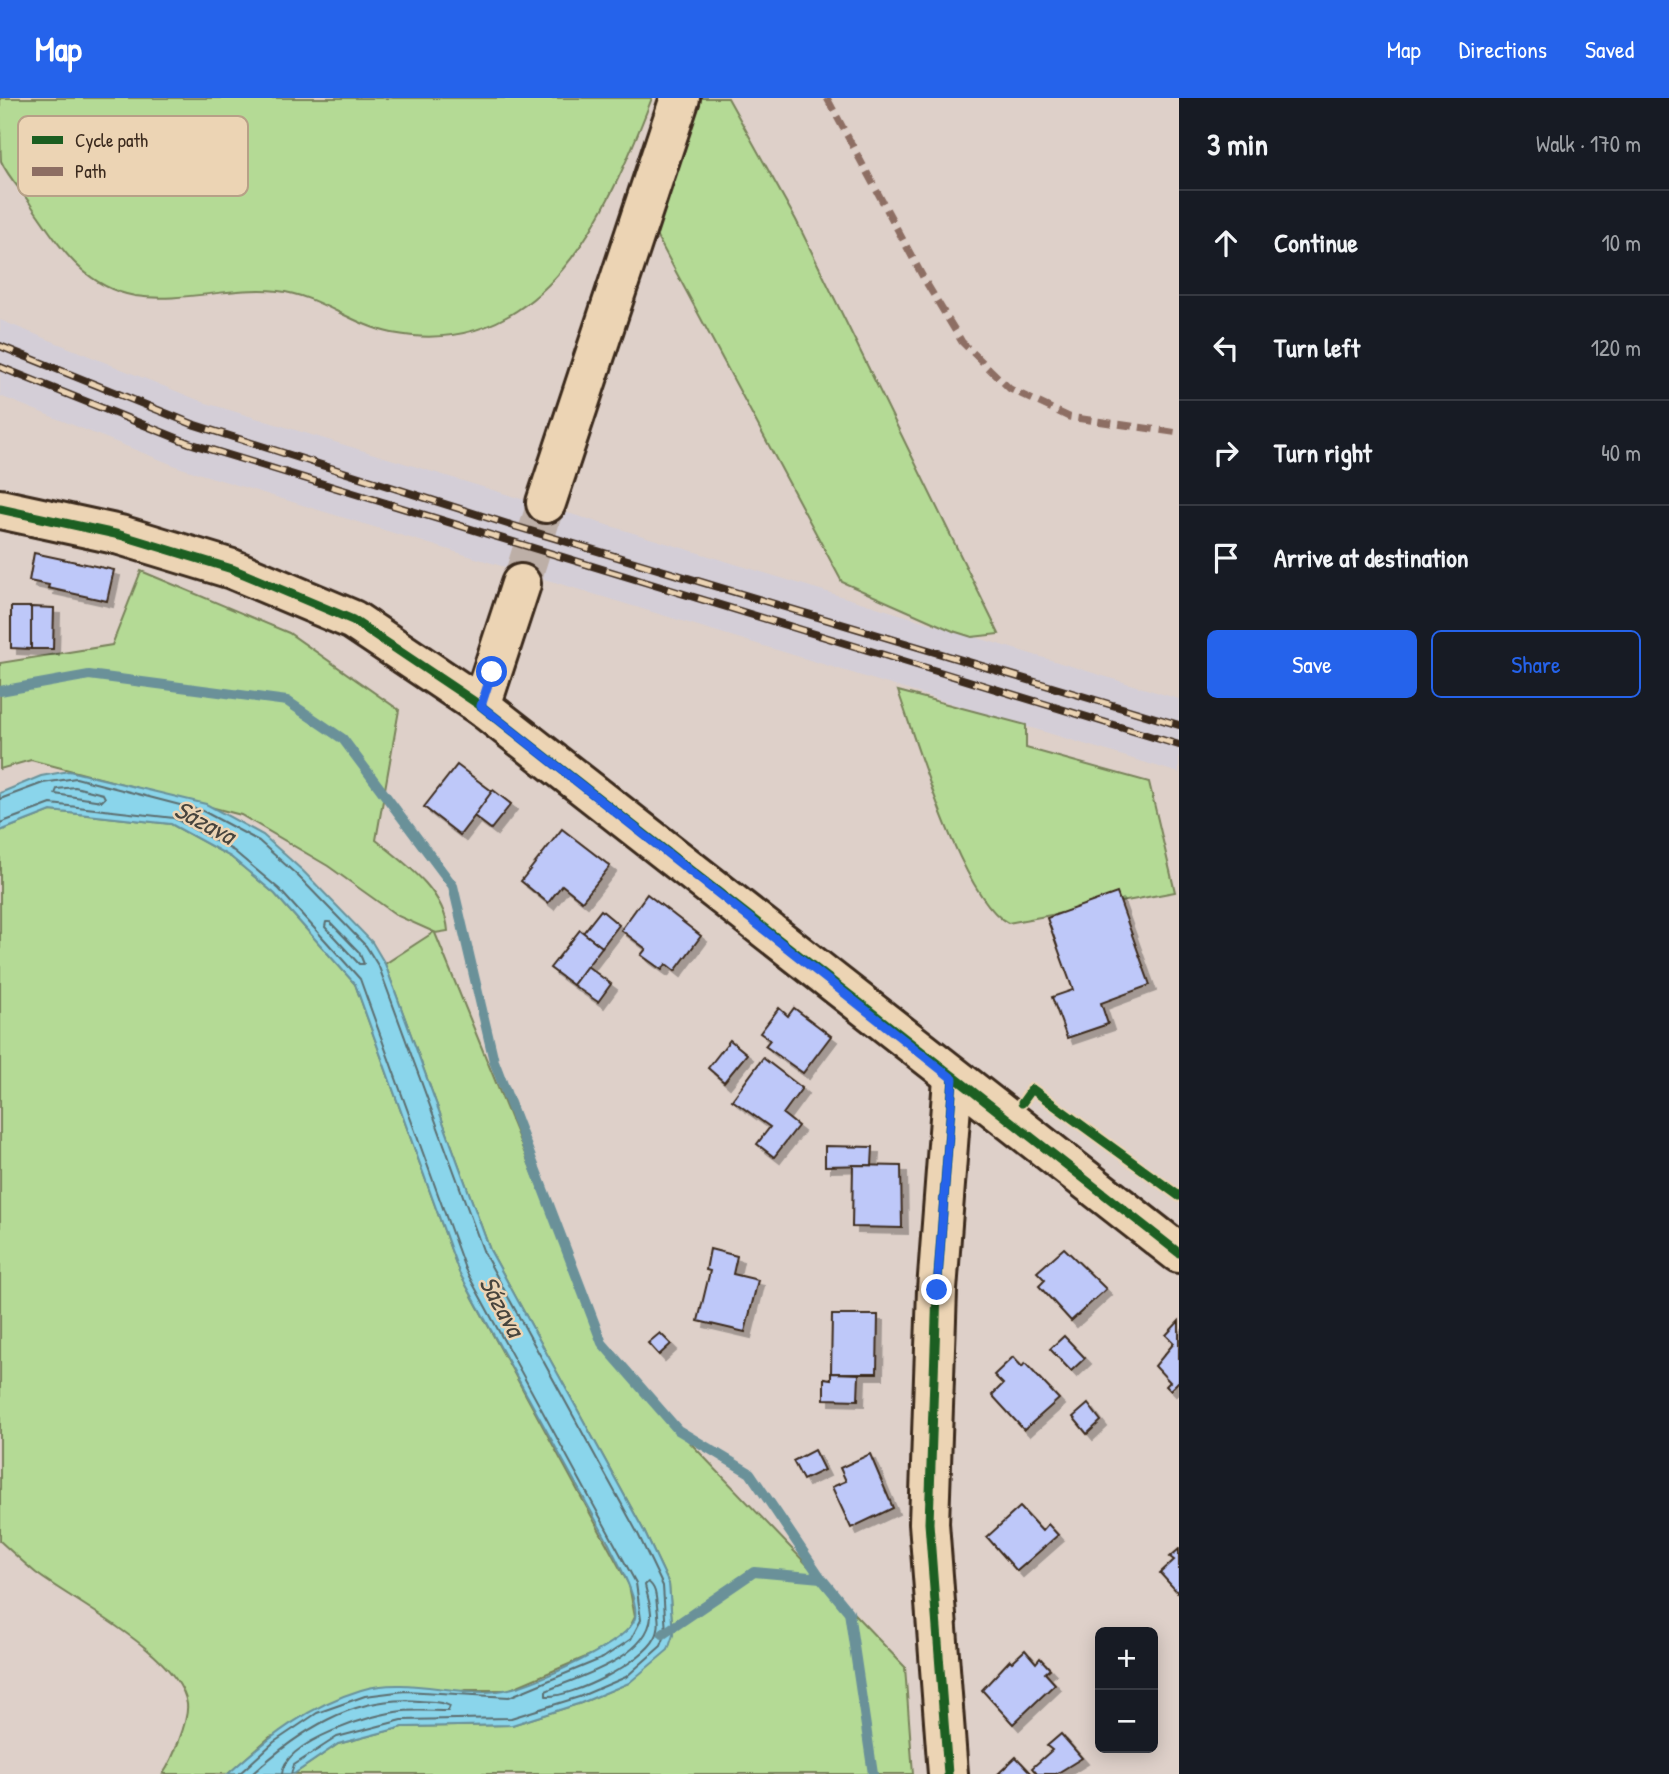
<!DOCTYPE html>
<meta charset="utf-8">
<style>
:root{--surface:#171b24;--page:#20242c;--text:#f1f3f6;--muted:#9ea1a6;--line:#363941;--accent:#2563eb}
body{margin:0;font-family:"Patrick Hand",sans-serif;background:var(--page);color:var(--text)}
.controls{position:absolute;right:21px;bottom:21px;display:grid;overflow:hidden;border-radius:10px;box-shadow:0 4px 18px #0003}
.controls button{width:63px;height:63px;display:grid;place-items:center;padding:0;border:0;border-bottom:2px solid var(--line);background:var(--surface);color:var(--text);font:35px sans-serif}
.stop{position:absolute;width:21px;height:21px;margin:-16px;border:5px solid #2563eb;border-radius:50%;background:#fff}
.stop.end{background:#2563eb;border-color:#fff;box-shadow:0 2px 7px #0008}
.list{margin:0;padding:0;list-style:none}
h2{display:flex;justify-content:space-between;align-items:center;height:91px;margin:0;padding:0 28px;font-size:30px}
h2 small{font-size:23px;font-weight:400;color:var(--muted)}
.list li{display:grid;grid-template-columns:46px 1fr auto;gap:21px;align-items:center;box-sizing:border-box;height:105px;padding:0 28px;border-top:2px solid var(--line)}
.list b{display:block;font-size:26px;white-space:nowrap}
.list em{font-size:23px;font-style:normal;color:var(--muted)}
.actions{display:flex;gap:14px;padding:21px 28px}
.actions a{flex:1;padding:16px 0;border:2px solid var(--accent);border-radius:10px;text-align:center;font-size:24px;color:var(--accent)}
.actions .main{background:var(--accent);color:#fff}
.icon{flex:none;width:38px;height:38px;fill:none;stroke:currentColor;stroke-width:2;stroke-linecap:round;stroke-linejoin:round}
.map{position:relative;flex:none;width:1179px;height:1676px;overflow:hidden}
header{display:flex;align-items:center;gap:42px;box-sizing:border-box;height:98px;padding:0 35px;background:var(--accent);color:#fff}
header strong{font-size:33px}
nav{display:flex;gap:38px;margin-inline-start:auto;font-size:24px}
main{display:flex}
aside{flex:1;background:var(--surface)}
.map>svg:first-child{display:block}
.built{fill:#d4ced7}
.green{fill:#b4da95;stroke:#78825a;stroke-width:2}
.water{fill:#8ad5eb;stroke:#6a9199;stroke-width:2}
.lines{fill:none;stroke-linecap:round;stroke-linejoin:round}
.shore{stroke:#5b6e70;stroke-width:2}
.stream{stroke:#6a9199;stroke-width:10}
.building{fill:#bec8f9;stroke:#3b2a1e;stroke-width:2;filter:url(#shadow)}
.minor-tunnel{stroke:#bdafa7;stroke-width:38;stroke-dasharray:38 19;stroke-linecap:butt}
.minor-casing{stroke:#3b2a1e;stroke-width:44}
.minor{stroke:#ecd4b4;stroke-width:38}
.rail-casing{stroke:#3b2a1e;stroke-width:8}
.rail{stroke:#ecd4b4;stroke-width:5;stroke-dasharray:16;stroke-linecap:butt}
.quiet{stroke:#8d6e63;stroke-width:7;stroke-dasharray:14 7;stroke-linecap:butt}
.cycleway-casing{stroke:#ecd4b4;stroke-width:13}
.cycleway{stroke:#1b5e20;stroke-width:9}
.route{stroke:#2563eb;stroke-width:9}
.labels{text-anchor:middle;stroke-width:5;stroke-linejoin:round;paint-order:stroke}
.water-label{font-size:26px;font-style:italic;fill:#47443d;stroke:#ecd4b4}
.key{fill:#ecd4b4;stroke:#b7a187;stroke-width:2}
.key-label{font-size:19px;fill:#3b2a1e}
</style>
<header>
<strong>Map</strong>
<nav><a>Map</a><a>Directions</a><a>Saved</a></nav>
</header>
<main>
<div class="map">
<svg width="1179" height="1676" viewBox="0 0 1179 1676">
<defs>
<filter id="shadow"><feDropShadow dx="6" dy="6" stdDeviation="0" flood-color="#0004"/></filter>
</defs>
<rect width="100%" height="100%" fill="#ded0c9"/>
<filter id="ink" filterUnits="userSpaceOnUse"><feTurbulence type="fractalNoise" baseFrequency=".0143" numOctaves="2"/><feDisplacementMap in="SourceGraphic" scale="14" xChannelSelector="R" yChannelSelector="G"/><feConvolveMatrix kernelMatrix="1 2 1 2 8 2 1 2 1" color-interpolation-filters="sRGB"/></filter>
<g filter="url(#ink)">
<polygon class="built" points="0,222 203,304 1179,601 1179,675 181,370 0,298"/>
<g class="green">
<path d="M 0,0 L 652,0 C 607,116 544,264 392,235 C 352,227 318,197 278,193 C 231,188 183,205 135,198 C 83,189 59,147 31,107 C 22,93 8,79 1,63 C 0,47 0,18 0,0 Z"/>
<polygon points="691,0 728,0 796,122 999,536 972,539 953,533 842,484 653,131"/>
<path d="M 141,473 L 289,535 L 399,612 L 376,742 C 405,765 445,793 448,833 L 435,835 L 602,1245 L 678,1332 L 905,1569 L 913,1676 L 294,1676 L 338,1646 L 403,1629 L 512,1627 L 581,1605 L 629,1585 L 673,1537 L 669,1486 L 644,1433 L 490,1152 L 385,866 L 434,834 L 398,818 L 328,768 L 241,717 L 31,662 L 0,671 L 0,565 L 112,547 Z"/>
<path d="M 898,593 L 1026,627 L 1026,650 L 1149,684 L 1175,794 L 1008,825 C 962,801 917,646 898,593 Z"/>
<path d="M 51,713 L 171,726 L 231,759 L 275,796 L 355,886 L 459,1174 L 629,1487 L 635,1519 L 627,1535 L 600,1553 L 508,1592 L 466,1592 L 270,1639 L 228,1676 L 163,1676 C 172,1663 189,1622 187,1606 C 180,1557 73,1503 36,1475 C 24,1465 12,1454 0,1443 L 0,733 Z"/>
</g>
<path class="water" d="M 69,673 L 206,706 L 263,737 L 303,773 L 372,844 L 385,866 L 490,1152 L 644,1433 L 669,1486 L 673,1537 L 668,1552 L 629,1585 L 581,1605 L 512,1627 L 403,1629 L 338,1646 L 294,1676 L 228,1676 C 269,1639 308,1608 361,1592 C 410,1577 464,1602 509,1591 C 534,1586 629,1545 635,1520 C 639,1500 617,1464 609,1446 L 459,1174 L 355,886 L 275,796 L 231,759 L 171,726 L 51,713 L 0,733 L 0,695 L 41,678 Z"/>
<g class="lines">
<g class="shore">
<polygon points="75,689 103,696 105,700 102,703 55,696 57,691"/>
<polyline points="0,701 43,685 76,680 203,713 259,743 298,778 366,848 379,869 484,1155 638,1436 663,1488 666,1535 661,1548 626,1579 579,1599 511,1620 402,1622 337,1639 294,1667 291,1676"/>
<polyline points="0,725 51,706 174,720 234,753 279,791 360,881 465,1171 636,1485 641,1522 631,1541 603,1560 509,1599 405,1593 365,1598 317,1615 274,1644 239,1676"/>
<polygon points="326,824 330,824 359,854 364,866 359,866 325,829"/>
<path d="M 648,1484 C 656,1489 656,1499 657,1508 C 658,1518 661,1530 655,1540 C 643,1564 572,1600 546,1598 L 546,1593 C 578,1579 647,1560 651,1519 C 652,1511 647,1497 645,1487 Z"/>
<path d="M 252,1676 C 298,1634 353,1597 419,1603 C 429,1604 441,1603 450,1608 L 448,1613 C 433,1613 418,1612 403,1613 C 375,1615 284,1643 282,1676"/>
</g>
<g class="stream">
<polyline points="0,593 89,577 287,603 343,641 453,788 494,963 602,1245 678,1332 750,1375 821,1480 849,1514 873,1676"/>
<polyline points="663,1536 754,1474 821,1480"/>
</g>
</g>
<g class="building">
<polygon points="34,455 114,472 107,503 48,490 49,487 29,483"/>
<polygon points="11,509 31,509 31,551 11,550"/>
<polygon points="31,509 54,510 53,551 31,551"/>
<polygon points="457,667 493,694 460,737 424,709"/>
<polygon points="493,692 511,706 491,731 474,718"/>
<polygon points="562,731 610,768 582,803 562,787 548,805 521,783"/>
<polygon points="1117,795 1150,887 1101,905 1108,926 1067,940 1052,899 1073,892 1047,820"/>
<polygon points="647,796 701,838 675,873 666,866 662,872 641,857 646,851 621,832"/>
<polygon points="601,812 619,827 602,849 583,835"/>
<polygon points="580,832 602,849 573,887 550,870"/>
<polygon points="587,868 611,886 598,904 573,887"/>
<polygon points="779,910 788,918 794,910 831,938 803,975 765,948 770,942 760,935"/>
<polygon points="730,942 747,956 724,984 708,970"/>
<polygon points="763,960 802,990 783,1016 798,1028 774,1059 757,1046 770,1029 732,1002"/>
<polygon points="825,1048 873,1049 872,1067 825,1068"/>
<polygon points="853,1067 901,1068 902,1130 852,1129"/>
<polygon points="1064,1150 1106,1191 1071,1223 1039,1188 1045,1182 1037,1174"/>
<polygon points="710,1151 737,1158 733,1176 758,1182 745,1234 698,1223 710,1173 706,1172"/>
<polygon points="832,1217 878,1217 877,1275 831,1275"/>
<polygon points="1179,1223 1179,1283 1170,1292 1166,1288 1170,1284 1155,1268 1174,1245 1166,1237"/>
<polygon points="660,1235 671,1246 659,1257 648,1245"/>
<polygon points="1064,1238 1085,1260 1071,1273 1050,1251"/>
<polygon points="1013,1259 1022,1269 1025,1265 1059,1301 1024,1332 992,1297 1003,1286 994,1277"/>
<polygon points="831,1275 859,1276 858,1302 824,1301 824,1280 831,1281"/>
<polygon points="1088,1306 1101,1323 1087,1336 1073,1319"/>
<polygon points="814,1352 824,1372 803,1382 793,1363"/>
<polygon points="870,1356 893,1410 851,1430 832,1389 846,1383 840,1370"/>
<polygon points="1020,1409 1042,1433 1048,1426 1058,1437 1017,1473 987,1439"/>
<polygon points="1179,1451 1179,1496 1160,1475 1174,1462 1170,1459"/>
<polygon points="1025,1552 1036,1565 1040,1560 1050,1571 1045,1575 1055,1586 1013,1626 982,1592 1010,1562 1012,1564"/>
<polygon points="1061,1636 1082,1660 1056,1676 1037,1676 1032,1670 1052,1652 1047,1648"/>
<polygon points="1016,1659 1032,1676 998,1676"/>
</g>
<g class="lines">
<polyline class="minor-tunnel" points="521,486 546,405"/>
<defs>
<g id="minor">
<polyline points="546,405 680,0"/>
<polyline points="0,411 120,437 232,471 353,522 481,608 1179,1155"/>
<polyline points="481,608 521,486"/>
<polyline points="948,1676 929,1425 937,1192 953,981"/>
</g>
</defs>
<use href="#minor" class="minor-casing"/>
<use href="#minor" class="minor"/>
<defs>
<g id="rail">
<polyline points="0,248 195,327 514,428 1179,627"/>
<polyline points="0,269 189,345 1179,647"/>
</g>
</defs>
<use href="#rail" class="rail-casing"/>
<use href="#rail" class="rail"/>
<polyline class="quiet" points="827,0 924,181 962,244 1010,291 1069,319 1179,335"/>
<defs>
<g id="cycleway">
<polyline points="0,411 120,437 232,471 353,522 481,608 1179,1155"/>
<polyline points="1022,1005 1032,991 1179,1098"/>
<polyline points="948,1676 929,1425 937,1192 953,981"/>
</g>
</defs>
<use href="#cycleway" class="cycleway-casing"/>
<use href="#cycleway" class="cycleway"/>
</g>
</g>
<g class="lines" filter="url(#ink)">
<polyline class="route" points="492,574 481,608 953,981 937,1192"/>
</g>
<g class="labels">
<g class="water-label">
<text transform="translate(205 724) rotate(28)" y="9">Sázava</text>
<text transform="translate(502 1208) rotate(61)" y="9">Sázava</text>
</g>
</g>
<rect x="18" y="18" width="230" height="80" rx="10" class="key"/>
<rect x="32" y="38" width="31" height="8" fill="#1b5e20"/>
<rect x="32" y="69" width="31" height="9" fill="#8d6e63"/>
<g class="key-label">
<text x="75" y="49">Cycle path</text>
<text x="75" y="80">Path</text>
</g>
</svg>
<div class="controls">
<button>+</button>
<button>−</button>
</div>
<div class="stop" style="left:492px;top:574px"></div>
<div class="stop end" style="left:937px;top:1192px"></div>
</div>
<aside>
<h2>3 min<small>Walk · 170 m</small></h2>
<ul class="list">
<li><svg class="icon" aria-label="ahead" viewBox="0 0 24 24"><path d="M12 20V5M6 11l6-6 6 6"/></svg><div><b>Continue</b></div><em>10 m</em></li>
<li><svg class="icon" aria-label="left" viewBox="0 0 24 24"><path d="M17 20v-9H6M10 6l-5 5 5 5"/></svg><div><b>Turn left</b></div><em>120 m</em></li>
<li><svg class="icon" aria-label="right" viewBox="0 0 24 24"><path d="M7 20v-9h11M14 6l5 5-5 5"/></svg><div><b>Turn right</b></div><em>40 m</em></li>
<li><svg class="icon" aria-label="arrive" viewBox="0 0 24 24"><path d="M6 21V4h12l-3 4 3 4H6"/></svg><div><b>Arrive at destination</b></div></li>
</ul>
<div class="actions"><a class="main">Save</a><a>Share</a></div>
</aside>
</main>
